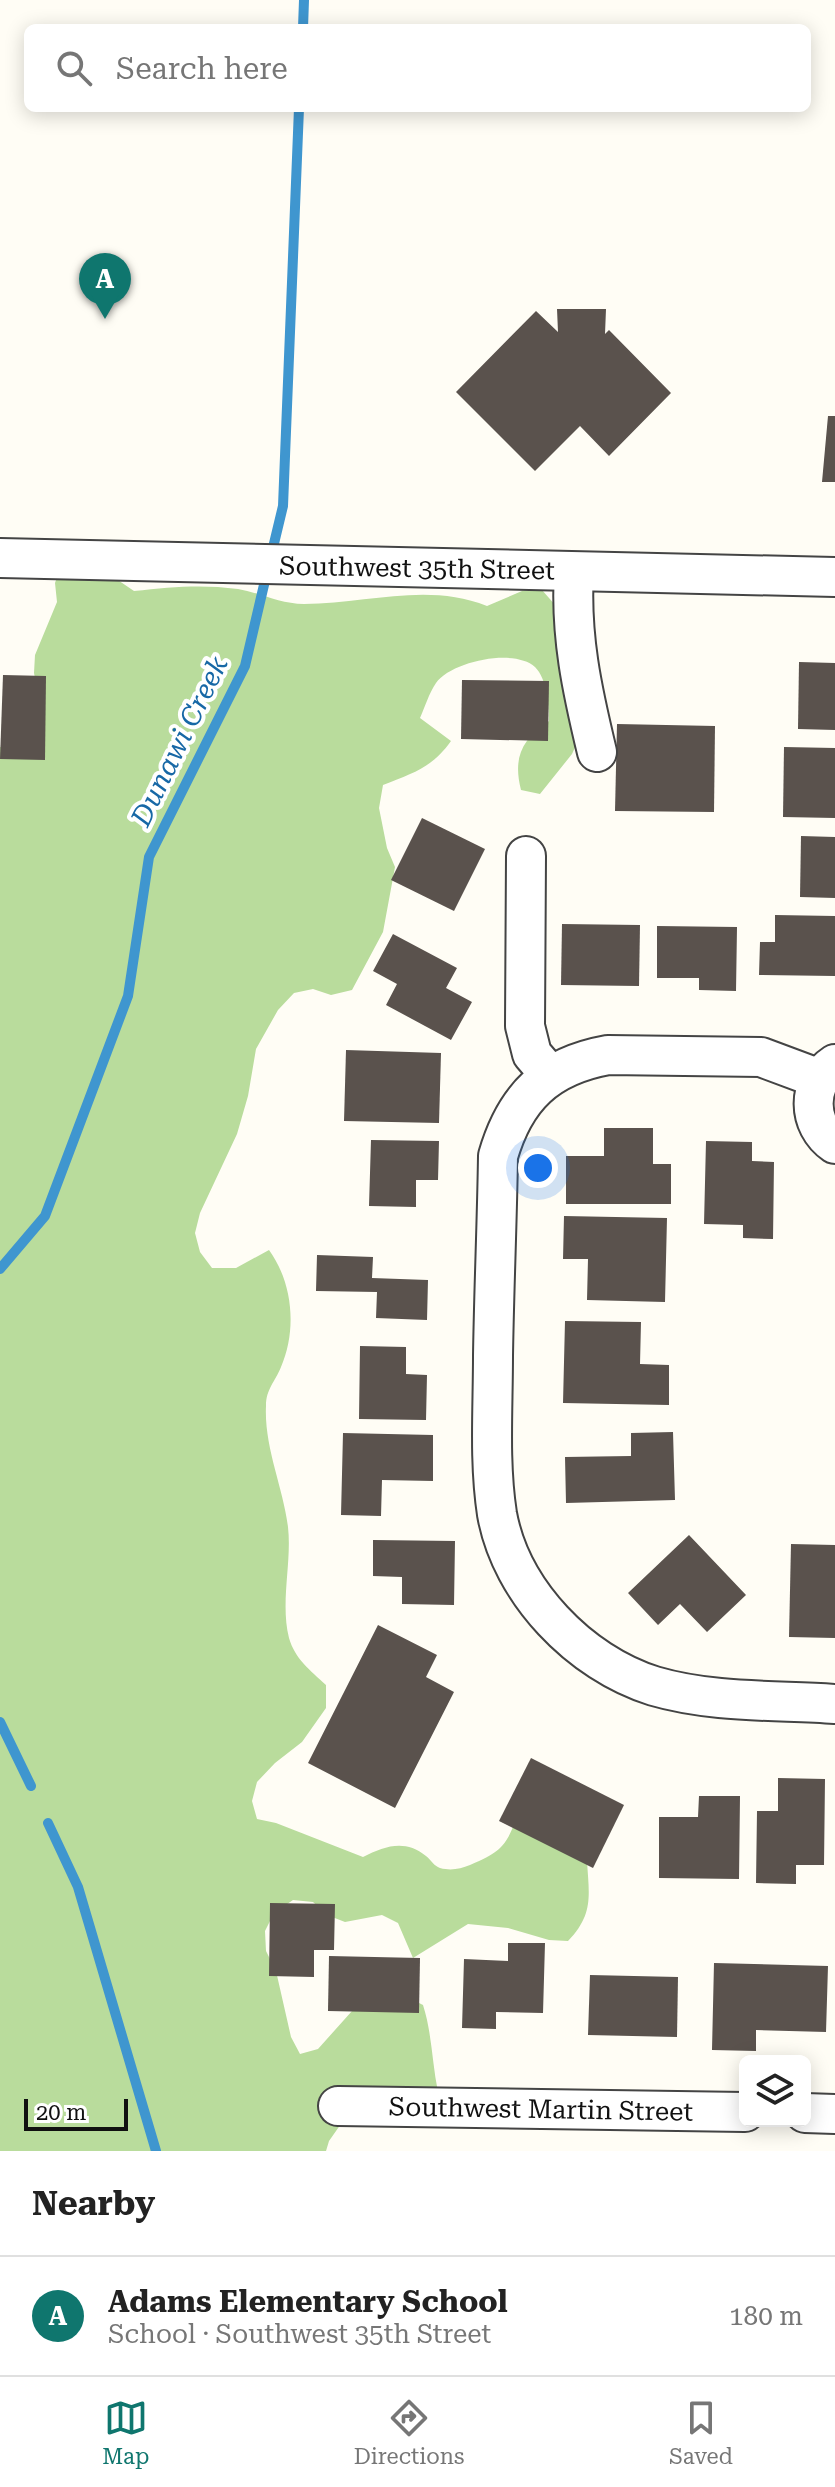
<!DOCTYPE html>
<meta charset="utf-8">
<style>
:root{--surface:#fff;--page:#f6f6f6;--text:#222;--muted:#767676;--line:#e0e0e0;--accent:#0f766e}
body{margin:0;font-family:"Roboto Serif",serif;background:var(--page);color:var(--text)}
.controls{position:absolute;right:24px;bottom:24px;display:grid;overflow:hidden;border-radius:12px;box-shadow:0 4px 20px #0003}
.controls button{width:72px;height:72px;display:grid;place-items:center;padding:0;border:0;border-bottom:2px solid var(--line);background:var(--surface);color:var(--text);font:40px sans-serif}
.scale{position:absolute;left:24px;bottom:20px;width:104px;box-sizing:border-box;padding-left:8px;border:4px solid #111;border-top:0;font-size:22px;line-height:28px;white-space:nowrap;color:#111;-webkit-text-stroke:6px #fff;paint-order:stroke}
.you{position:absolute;left:538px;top:1168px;width:28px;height:28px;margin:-20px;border:6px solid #fff;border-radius:50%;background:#1a73e8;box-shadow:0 0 0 12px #1a73e833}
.badge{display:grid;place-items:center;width:52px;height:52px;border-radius:50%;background:var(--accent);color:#fff;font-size:26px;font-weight:700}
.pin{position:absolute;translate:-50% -66px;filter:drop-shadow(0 2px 4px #0008)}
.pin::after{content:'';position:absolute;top:42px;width:28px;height:24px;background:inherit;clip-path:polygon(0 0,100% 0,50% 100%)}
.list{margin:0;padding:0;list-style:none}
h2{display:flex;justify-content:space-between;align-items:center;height:104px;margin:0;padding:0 32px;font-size:34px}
h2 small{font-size:26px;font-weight:400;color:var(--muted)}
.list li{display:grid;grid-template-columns:52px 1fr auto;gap:24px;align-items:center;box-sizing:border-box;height:120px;padding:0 32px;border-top:2px solid var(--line)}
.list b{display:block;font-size:30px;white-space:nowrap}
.list p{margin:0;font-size:26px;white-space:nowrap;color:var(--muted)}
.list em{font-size:26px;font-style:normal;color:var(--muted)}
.icon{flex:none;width:44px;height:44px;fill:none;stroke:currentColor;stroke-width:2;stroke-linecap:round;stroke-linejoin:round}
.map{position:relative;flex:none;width:835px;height:2151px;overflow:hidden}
.search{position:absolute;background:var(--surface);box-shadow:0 4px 20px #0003;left:24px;right:24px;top:24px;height:88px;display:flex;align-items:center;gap:20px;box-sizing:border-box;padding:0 28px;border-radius:12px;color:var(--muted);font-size:30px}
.sheet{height:224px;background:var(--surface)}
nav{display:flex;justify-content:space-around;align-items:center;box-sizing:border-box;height:112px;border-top:2px solid var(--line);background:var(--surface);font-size:22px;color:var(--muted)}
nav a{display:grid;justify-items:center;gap:4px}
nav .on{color:var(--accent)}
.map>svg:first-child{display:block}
.forest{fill:#b9dc9c}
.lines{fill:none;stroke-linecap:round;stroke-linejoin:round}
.stream{stroke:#3f96cf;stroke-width:10}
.building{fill:#5a524d}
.minor-casing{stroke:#444;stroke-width:42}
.minor{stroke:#fff;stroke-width:38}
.labels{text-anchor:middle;stroke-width:8;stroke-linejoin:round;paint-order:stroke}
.street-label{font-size:26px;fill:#111;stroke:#fff}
.water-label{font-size:28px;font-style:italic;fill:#1768a6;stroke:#fff}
</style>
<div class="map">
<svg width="835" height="2151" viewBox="0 0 835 2151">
<rect width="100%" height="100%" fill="#fffdf5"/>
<path class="forest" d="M 61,565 L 103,570 L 134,591 C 171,587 201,584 238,589 C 261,593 280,604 304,604 C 366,604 427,582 487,606 L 522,591 L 542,590 L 556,606 L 582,732 L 572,754 L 540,794 L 521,790 C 513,758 521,740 549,721 C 549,705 547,679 535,667 C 515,648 452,661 436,683 C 429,693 425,707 420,718 L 451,741 C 432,768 413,773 383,785 L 379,808 L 387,848 L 395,867 L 383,932 L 352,990 L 331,995 L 313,989 L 294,993 L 278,1010 L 256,1049 L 248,1096 L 237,1134 L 200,1213 L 195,1233 L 200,1252 L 212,1268 L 236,1268 L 269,1250 C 293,1283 297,1330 281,1367 C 275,1382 266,1389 266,1406 C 264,1447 283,1487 288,1527 C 292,1563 280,1602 289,1638 C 295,1659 310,1670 326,1685 L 326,1708 L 302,1742 L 275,1763 L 257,1782 L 252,1801 L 257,1819 L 276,1823 L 363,1857 C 385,1846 405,1839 426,1856 C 431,1860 434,1866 440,1868 C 451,1871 460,1869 470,1865 C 509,1849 508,1840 522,1802 L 587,1861 C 589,1895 594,1914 568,1941 L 549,1940 L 508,1928 L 468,1924 L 413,1958 L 398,1923 L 382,1915 L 345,1922 L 327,1915 L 313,1902 L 293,1900 L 274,1913 L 265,1931 L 266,1951 L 276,1971 L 291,2037 L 300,2054 L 318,2049 L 352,2011 L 407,1997 L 423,2005 C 432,2033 432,2063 438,2092 L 343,2121 L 329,2141 L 326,2151 L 0,2151 L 0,747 L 34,746 L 45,731 L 34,673 L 35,655 L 57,602 L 55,583 Z"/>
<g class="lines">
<g class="stream">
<polyline points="303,28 304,0"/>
<polyline points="271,556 283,506 299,108"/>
<polyline points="0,1269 45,1216 128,996 149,857 245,666 267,572"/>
<polyline points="0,1722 31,1786"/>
<polyline points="48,1823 78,1887 156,2151"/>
</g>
</g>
<g class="building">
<polygon points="557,309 606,309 605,334 609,330 671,393 609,456 580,426 535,471 456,392 536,311 558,332"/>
<polygon points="828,416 835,416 835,482 822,482"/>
<polygon points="799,662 835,663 835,730 798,729"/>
<polygon points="3,675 46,676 45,760 0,759"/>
<polygon points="462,680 549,681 548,741 461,739"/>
<polygon points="617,724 715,726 714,812 615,811"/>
<polygon points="784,747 835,748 835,818 783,817"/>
<polygon points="422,818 485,849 454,911 391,880"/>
<polygon points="801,836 835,837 835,898 800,897"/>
<polygon points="775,915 835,916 835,976 759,975 760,942 775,942"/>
<polygon points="562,924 640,925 639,986 561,985"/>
<polygon points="657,926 737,927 736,991 699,990 699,978 657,978"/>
<polygon points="393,934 457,968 446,988 472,1002 451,1040 386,1005 397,984 373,971"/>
<polygon points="346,1050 441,1053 439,1123 344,1121"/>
<polygon points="604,1128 653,1128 653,1164 671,1164 671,1204 566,1204 566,1156 604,1156"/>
<polygon points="371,1140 439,1141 438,1180 416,1180 416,1207 369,1206"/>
<polygon points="706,1141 752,1142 752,1161 774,1162 773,1239 743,1238 743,1225 704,1224"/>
<polygon points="564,1216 667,1218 665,1302 587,1300 588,1259 563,1259"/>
<polygon points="317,1255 373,1257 372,1278 428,1280 427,1320 376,1318 377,1292 316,1291"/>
<polygon points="565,1321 641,1322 640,1364 669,1365 669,1405 563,1403"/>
<polygon points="360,1346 406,1347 406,1374 427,1375 426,1420 359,1419"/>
<polygon points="673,1432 675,1500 566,1503 565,1457 631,1456 631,1433"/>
<polygon points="343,1433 433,1435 433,1481 382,1480 381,1516 341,1515"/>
<polygon points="689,1535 746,1595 707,1632 680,1604 658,1625 628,1593"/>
<polygon points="373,1540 455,1541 454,1605 402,1604 402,1577 373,1576"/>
<polygon points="791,1544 835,1545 835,1638 789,1637"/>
<polygon points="378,1625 437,1655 426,1677 454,1692 395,1808 308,1763"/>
<polygon points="531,1758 624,1805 593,1868 499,1821"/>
<polygon points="778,1778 825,1779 824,1865 796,1865 796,1884 756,1883 757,1811 778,1811"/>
<polygon points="699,1796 740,1796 739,1879 659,1878 659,1817 698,1817"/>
<polygon points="270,1903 335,1904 334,1950 314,1950 314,1977 269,1976"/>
<polygon points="508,1943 545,1943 543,2013 496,2012 496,2029 462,2028 464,1959 508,1961"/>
<polygon points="329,1956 420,1958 419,2013 328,2011"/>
<polygon points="714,1963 828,1966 826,2032 756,2030 756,2051 712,2050"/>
<polygon points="590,1975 678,1977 677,2037 588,2035"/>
</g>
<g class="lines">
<defs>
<g id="minor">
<polyline points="0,558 835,577"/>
<path d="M 574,572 C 570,635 582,690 597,752"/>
<polyline points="526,856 525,1026 532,1054 550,1075"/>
<path d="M 835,1064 C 806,1083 807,1125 835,1144"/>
<path d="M 820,1079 L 761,1057 L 608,1055 C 547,1066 515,1097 498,1156 C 497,1223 494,1290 493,1356 C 493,1409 489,1462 497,1514 C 511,1592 580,1663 654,1686 C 712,1703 775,1700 835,1704"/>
<polyline points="338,2106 745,2112"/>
<polyline points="805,2113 835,2114"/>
</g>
</defs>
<use href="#minor" class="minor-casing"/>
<use href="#minor" class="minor"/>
</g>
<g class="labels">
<g class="street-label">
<text transform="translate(417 568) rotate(1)" y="9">Southwest 35th Street</text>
<text transform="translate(541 2109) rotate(1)" y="9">Southwest Martin Street</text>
</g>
<g class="water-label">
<text transform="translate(179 741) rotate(-64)" y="10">Dunawi Creek</text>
</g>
</g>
</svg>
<div class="controls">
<button><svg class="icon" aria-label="layers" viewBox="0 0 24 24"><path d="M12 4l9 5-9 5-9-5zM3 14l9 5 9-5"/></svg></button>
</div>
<div class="scale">20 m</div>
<div class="you"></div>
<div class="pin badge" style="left:105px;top:319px">A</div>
<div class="search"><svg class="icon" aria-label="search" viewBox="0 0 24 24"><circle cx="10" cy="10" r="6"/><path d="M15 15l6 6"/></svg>Search here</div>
</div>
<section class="sheet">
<h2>Nearby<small></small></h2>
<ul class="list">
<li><span class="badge">A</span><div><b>Adams Elementary School</b><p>School · Southwest 35th Street</p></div><em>180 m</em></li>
</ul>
</section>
<nav>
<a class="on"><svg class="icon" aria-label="map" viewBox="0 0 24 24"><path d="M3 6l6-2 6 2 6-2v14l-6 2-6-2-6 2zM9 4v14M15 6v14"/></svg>Map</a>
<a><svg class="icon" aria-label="directions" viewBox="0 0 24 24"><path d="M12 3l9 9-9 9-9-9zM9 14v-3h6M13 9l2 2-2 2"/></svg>Directions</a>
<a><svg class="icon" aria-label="saved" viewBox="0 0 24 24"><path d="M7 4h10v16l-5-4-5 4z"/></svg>Saved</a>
</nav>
